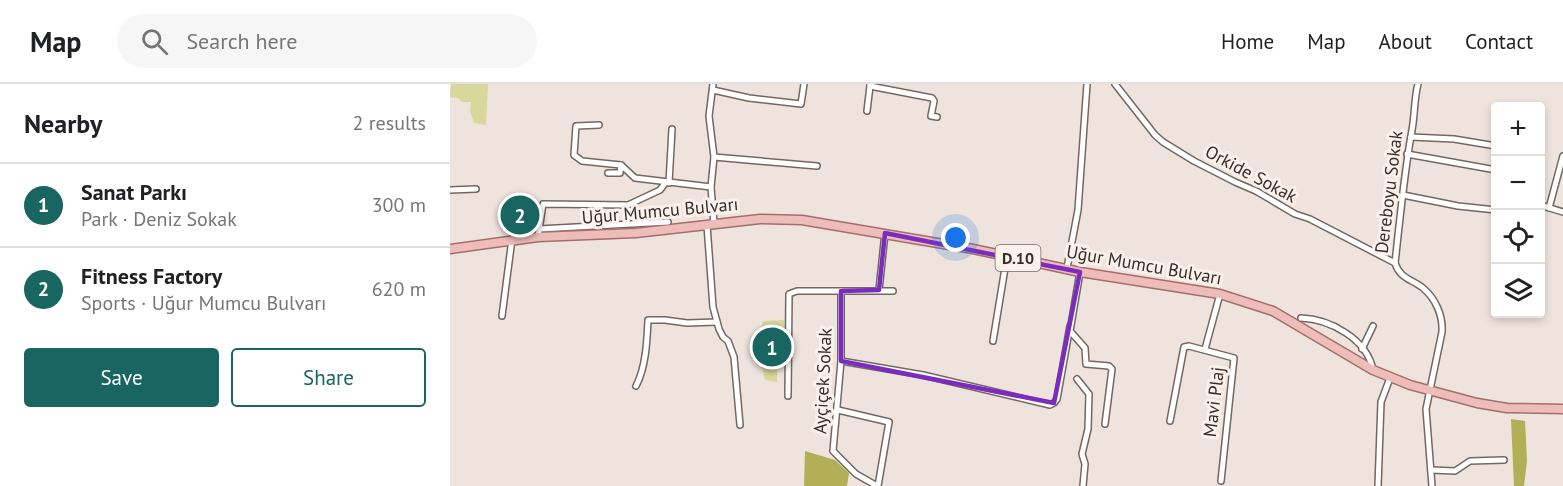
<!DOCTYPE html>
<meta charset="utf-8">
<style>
:root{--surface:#fff;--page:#f6f6f6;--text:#202124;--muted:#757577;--line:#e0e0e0;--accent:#186561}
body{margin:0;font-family:"PT Sans",sans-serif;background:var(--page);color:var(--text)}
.controls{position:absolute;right:18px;top:18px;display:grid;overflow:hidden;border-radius:6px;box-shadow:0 3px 9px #0003}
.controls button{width:54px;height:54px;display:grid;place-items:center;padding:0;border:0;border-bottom:2px solid var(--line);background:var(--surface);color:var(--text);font:30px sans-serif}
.you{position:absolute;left:506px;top:154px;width:21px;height:21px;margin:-15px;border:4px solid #fff;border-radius:50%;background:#1a73e8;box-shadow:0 0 0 9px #1a73e833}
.badge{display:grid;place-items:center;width:39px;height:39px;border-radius:50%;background:var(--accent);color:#fff;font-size:20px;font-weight:700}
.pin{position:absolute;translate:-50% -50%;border:3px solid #fff;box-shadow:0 2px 6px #0006}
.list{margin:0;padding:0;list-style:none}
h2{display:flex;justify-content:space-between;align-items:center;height:78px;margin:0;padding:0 24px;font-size:26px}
h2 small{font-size:20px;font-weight:400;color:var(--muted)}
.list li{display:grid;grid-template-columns:39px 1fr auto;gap:18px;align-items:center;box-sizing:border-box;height:84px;padding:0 24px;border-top:2px solid var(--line)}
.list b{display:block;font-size:22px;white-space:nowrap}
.list p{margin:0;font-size:20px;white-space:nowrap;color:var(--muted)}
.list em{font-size:20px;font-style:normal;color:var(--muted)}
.actions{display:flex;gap:12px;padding:18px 24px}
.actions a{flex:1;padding:14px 0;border:2px solid var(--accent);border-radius:6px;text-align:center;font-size:21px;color:var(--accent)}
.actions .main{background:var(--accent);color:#fff}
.icon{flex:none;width:33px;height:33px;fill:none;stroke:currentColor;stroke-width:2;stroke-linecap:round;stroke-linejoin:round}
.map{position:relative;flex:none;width:1113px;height:402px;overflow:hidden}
header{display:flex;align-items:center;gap:36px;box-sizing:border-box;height:84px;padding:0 30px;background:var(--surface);border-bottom:2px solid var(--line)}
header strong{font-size:28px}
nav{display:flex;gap:33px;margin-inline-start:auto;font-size:21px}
.search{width:420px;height:54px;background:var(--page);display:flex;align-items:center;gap:15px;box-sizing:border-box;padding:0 21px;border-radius:33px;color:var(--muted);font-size:22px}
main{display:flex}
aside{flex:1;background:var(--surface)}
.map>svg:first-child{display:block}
.green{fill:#d8d79c}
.forest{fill:#b2af56}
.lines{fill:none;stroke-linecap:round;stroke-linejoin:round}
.street-casing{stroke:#726862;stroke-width:8}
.primary-casing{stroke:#a46e6a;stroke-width:11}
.street{stroke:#fff;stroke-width:5}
.primary{stroke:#eebdb9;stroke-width:8}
.marked{fill:none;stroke:#7b2cbf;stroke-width:4.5;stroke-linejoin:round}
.labels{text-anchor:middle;stroke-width:6;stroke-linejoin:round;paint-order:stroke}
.shield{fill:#fcf1ea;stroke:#6f6865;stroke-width:1.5}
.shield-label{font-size:16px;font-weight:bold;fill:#322e2c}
.street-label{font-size:18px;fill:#322e2c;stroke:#fcf1ea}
</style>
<header>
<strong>Map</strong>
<div class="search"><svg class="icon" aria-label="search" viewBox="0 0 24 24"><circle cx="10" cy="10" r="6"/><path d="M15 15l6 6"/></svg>Search here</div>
<nav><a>Home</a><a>Map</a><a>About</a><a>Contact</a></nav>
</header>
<main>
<aside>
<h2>Nearby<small>2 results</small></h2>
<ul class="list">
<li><span class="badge">1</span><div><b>Sanat Parkı</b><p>Park · Deniz Sokak</p></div><em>300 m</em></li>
<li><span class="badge">2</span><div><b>Fitness Factory</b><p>Sports · Uğur Mumcu Bulvarı</p></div><em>620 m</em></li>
</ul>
<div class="actions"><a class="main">Save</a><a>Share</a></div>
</aside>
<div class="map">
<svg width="1113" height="402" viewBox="0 0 1113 402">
<rect width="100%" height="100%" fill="#efe4dd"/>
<g class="green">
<polygon points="1,0 38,0 36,41 24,39 20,27 21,18 12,18 8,14 0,13"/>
<path d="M 334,236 L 334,277 L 327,277 L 327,298 L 315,296 C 310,276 308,257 313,237 Z"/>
</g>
<g class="forest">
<polygon points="1061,335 1075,337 1077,377 1074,402 1064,402"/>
<polygon points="355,367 385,376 399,389 397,402 354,402"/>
</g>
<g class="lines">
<defs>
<g id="street">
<polyline points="263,0 259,32 264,73 261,103 264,140"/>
<polyline points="420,0 420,2 482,14 484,17 481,32 487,33"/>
<polyline points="665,0 705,51 713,58 744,77 785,98 806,107 845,130 860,135 945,179"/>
<path d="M 968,0 C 964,15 965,30 962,46 C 954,90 950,135 945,179 C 950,195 962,195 973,204 C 986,215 993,232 992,248 L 976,325 L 982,402"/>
<polyline points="263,6 299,14 351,20 354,0"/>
<polyline points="417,27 420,2"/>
<polyline points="149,41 126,42 124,71 132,77 171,81 185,94 261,103"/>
<polyline points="961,53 1004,55 1046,62"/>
<polyline points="957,70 1046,86"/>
<polyline points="264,73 367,82"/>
<polyline points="158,89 170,89 171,81"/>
<polyline points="219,99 222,45"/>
<polyline points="0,106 26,105"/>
<polyline points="953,111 1008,122 1046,126"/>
<polyline points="1090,121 1113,128"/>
<polyline points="1099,124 1113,72"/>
<polyline points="257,141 263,223 269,245 273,253 278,257 284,273 290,341"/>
<polyline points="89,145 218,138"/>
<polyline points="88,153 93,120 178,121 210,106 216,98"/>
<polyline points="617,184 628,126 637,0"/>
<polyline points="630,188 620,247 635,264 636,280 659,282 662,285 655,340"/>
<polyline points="429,206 435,149"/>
<polyline points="391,207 391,277 383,367 406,390 427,402"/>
<polyline points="52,232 62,155"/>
<path d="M 851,234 C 880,235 917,255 923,286"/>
<polyline points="543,257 557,172"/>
<polyline points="755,265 770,210"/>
<polyline points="912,265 923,242"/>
<polyline points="391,277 473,291 600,321 604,319 607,315 620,242"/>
<polyline points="627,295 639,310 638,345 632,370 635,380 633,402"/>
<path d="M 186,302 C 196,283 197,257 198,236 L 215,236 L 237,239 L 267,238"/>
<polyline points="338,312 339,210 347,207 443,207"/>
<polyline points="388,326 439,338 428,402"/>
<polyline points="720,337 734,263 739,262 784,274 771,397"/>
<polyline points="981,386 1005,387 1020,377 1054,376"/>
<polyline points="928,402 931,318 940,294"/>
</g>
<polyline id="primary" points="0,165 88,153 186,149 310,135 352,136 523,165 630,188 770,210 823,227 923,286 960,301 1027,319 1057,324 1113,325"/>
</defs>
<use href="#street" class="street-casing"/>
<use href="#primary" class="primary-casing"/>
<use href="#street" class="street"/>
<use href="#primary" class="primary"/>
</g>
<path class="marked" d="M 435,149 L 630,188 L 604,319 L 391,277 L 391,207 L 429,206 Z"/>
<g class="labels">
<rect class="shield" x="545.5" y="161" width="45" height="26" rx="4.5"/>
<g class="shield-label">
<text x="568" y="180">D.10</text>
</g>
<g class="street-label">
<text transform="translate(801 90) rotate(28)" y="6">Orkide Sokak</text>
<text transform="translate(939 108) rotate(-83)" y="6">Dereboyu Sokak</text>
<text transform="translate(210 127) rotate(-5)" y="6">Uğur Mumcu Bulvarı</text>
<text transform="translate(694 181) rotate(10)" y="6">Uğur Mumcu Bulvarı</text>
<text transform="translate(373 297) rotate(-87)" y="6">Ayçiçek Sokak</text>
<text transform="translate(764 318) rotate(-83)" y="6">Mavi Plaj</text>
</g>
</g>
</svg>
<div class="controls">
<button>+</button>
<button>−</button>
<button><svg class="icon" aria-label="locate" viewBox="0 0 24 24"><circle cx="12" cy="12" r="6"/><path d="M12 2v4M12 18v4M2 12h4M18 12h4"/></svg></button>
<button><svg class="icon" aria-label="layers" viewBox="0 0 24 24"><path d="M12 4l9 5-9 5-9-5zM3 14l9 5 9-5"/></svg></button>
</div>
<div class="you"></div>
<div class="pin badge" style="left:322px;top:263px">1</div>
<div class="pin badge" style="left:70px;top:131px">2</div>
</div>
</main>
